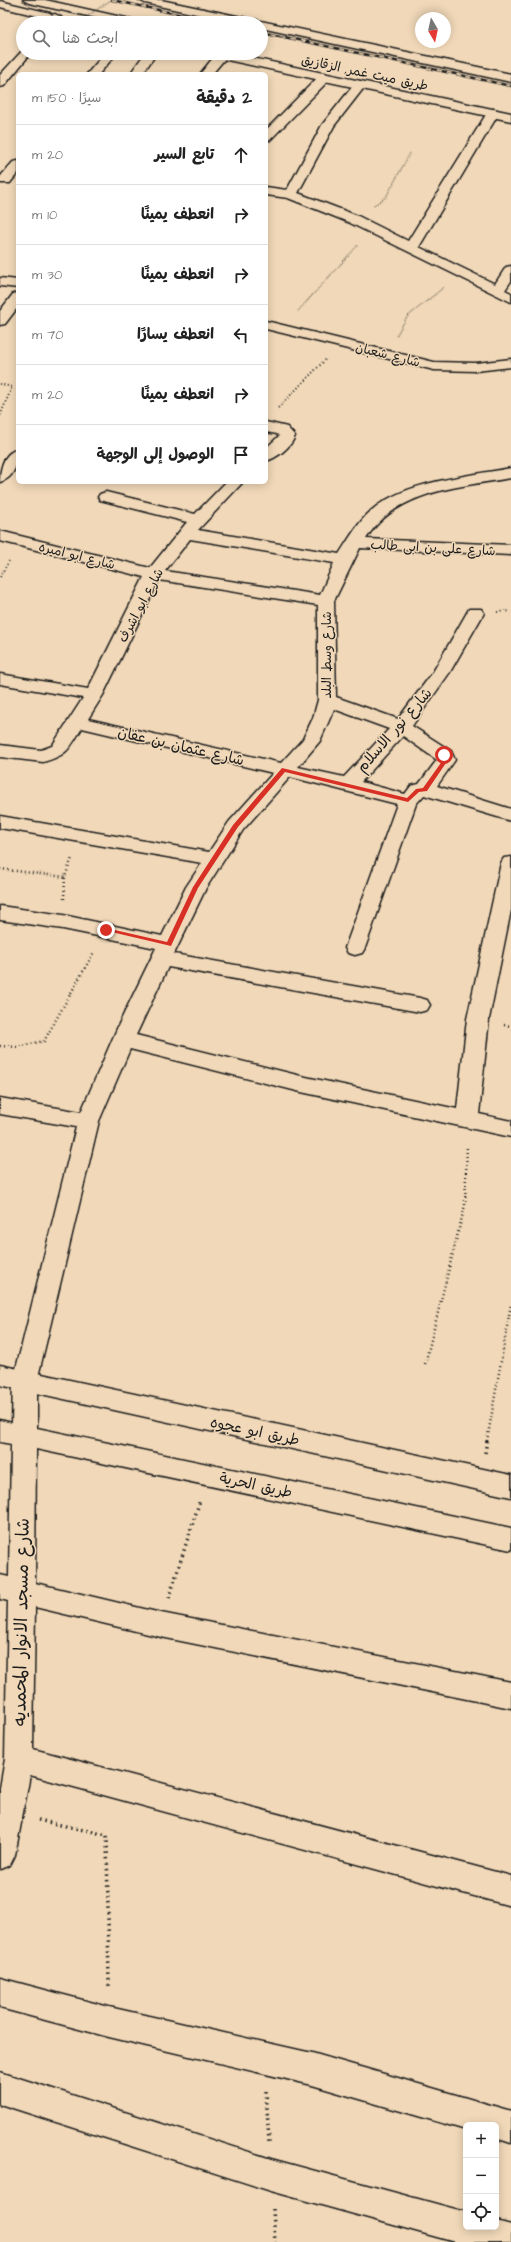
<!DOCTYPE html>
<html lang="ar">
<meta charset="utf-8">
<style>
:root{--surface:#fff;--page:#f2f2f2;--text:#222;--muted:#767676;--line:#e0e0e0}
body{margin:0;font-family:"Architects Daughter","Playpen Sans Arabic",sans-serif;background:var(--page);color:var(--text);direction:rtl}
.controls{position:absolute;right:12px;bottom:12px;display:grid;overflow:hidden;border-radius:6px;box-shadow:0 2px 10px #0003}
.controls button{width:36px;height:36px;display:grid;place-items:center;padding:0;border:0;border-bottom:1px solid var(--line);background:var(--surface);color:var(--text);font:20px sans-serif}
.compass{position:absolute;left:415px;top:12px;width:36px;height:36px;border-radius:50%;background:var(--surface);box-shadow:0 2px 10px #0003;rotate:171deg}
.stop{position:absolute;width:12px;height:12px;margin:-9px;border:3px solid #d93025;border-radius:50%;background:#fff}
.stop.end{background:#d93025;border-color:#fff;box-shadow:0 1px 4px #0008}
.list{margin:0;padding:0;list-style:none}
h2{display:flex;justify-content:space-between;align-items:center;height:52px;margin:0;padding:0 16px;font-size:17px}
h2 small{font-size:13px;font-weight:400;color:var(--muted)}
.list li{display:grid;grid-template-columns:26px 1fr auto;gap:12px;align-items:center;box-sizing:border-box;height:60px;padding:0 16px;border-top:1px solid var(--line)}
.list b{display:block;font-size:15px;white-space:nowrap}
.list em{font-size:13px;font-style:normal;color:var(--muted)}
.icon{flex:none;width:22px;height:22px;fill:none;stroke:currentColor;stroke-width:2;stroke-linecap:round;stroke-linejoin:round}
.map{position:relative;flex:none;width:511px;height:2242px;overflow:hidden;direction:ltr}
.search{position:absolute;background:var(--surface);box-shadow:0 2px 10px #0003;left:16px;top:16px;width:252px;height:44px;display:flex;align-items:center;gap:10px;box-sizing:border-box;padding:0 14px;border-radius:22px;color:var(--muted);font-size:15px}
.panel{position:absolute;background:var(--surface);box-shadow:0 2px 10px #0003;left:16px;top:72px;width:252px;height:412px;border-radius:6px;direction:rtl}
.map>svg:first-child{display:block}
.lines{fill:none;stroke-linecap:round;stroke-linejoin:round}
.minor-casing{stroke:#1c1c1c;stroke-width:3}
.tertiary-casing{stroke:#1c1c1c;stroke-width:3}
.trunk-casing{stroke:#1c1c1c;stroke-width:3}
.path-far3{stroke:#1c1c1c;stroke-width:1.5;stroke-dasharray:0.5 1.5;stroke-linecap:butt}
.path-far2{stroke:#1c1c1c;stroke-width:2;stroke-dasharray:1 2.5;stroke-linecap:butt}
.path-far1{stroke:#1c1c1c;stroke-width:2.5;stroke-dasharray:1 3;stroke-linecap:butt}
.path{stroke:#1c1c1c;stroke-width:3.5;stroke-dasharray:1.5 4;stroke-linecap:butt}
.minor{fill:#f0d8b8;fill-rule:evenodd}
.tertiary{fill:#f0d8b8;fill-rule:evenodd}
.trunk{fill:#f0d8b8;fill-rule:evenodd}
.rail-casing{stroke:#1c1c1c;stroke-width:2.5}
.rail{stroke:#f0d8b8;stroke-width:1.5;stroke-dasharray:5;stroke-linecap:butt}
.path-bridge{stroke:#1c1c1c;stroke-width:1.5;stroke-dasharray:0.5 1.5;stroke-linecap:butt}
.route{fill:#d93025}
.labels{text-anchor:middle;stroke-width:3;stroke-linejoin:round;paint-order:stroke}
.far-street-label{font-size:13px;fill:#1c1c1c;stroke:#f0d8b8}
.street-label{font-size:15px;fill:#1c1c1c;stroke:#f0d8b8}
.near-street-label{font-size:18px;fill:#1c1c1c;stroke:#f0d8b8}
</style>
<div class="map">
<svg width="511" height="2242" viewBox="0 0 511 2242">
<rect width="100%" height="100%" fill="#f0d8b8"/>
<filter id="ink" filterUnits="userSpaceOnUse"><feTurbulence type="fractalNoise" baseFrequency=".025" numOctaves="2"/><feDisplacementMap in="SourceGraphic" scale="8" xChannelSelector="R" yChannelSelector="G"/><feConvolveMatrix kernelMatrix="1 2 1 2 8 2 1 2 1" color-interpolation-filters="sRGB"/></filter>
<g filter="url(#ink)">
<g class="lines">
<defs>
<g id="minor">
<polygon points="139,0 161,0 511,74 511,82 261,28 261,23 238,23 145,3"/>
<polygon points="55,14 61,17 56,23 44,23 51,15"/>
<polygon points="23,50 23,53 31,53 4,86 0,87 0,75"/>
<polygon points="105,53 117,53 99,74 87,74"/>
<polygon points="145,53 157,53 142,74 130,74"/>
<polygon points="217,53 226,53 228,55 212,74 200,74"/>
<polygon points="325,73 331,77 329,80 270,140 266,141 266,130 321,74"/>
<polygon points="360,81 366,85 334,126 298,193 358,216 408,241 487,113 493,109 497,110 499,113 419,247 495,284 506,267 511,266 511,281 505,290 511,293 511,302 348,222 288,198 266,195 266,187 287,190 322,125 356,82"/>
<polygon points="18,161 18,173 10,183 0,183 0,177 13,162"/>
<polygon points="0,278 18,280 18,288 0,286"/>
<polygon points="18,293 18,307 5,324 0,325 0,311 13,294"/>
<polygon points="266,321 434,362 476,363 511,359 511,367 476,371 434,370 266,329"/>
<path d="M 266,422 L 287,427 L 295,436 C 291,447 277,458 266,461 L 266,448 L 279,436 L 277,434 L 266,432 Z"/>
<path d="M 18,449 C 18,462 15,478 0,482 C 0,469 3,453 18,449 Z"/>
<path d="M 511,468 L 511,478 C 460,487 396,490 366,539 L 511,545 L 511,555 L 360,548 L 334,601 L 336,697 L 398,719 L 433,672 L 469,609 L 481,609 L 484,613 L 450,672 L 412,726 L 451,751 L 455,760 L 437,786 L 511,809 L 511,821 L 424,795 L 416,804 L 365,948 L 362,953 L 355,955 L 348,953 L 345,948 L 397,804 L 290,777 L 243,830 L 206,888 L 174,954 L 420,998 L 427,1000 L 430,1005 L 427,1010 L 420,1012 L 168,967 L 136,1035 L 301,1076 L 457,1109 L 467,1019 L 501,863 L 504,858 L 511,857 L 511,910 L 489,1019 L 479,1114 L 511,1121 L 511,1137 L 301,1092 L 130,1049 L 99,1121 L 37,1381 L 37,1428 L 511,1528 L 511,1550 L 36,1449 L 35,1583 L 161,1613 L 511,1682 L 511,1708 L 161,1637 L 35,1607 L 33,1749 L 511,1876 L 511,1906 L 30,1775 L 15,1855 L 10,1865 L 0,1869 L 0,1788 L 5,1759 L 8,1601 L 0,1599 L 0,1575 L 9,1577 L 11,1444 L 0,1442 L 0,1420 L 12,1423 L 13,1381 L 76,1127 L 0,1114 L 0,1098 L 81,1112 L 119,1024 L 156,948 L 63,929 L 0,920 L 0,906 L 63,915 L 162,936 L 186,887 L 202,863 L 0,828 L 0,816 L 209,852 L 229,822 L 273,773 L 82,728 C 69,749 68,755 43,762 L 0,757 L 0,745 L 41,750 L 52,746 L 83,698 L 0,684 L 0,674 L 88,689 L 144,577 L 0,541 L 0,531 L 150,568 L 187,522 L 100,500 L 98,497 L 100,494 L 106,492 L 195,514 L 226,482 L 243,482 L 198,530 L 339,554 C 349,539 358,522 372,510 C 405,481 469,476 511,468 ZM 190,539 L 334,563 L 320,595 L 165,571 ZM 159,580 L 318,605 L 318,700 L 313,718 L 303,739 L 281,763 L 88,719 L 103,695 ZM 334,709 L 389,729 L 344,777 L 298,767 L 320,741 ZM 403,736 L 437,760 L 419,784 L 411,786 L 405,794 L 361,782 Z"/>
<polygon points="0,1978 109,2007 312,2053 511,2111 511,2143 496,2138 496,2125 466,2125 466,2130 312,2085 109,2037 0,2008"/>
<polygon points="0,2072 271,2159 466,2212 466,2227 496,2227 496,2221 511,2225 511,2242 455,2242 271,2191 0,2104"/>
</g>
<polygon id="tertiary" points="0,1365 511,1475 511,1497 0,1385"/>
<g id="trunk">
<polygon points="23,0 45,0 135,20 141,23 119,23 29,3"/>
<polygon points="0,1 50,13 52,15 46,18 0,7"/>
<polygon points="207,53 229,53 511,113 511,121 213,57"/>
</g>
</defs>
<use href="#minor" class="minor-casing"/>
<use href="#tertiary" class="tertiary-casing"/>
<use href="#trunk" class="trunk-casing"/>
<g class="path-far3">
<polyline points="374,205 386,197 410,153"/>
<polyline points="298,311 358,245"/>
<polyline points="396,336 407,317 444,287"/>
</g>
<g class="path-far2">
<polyline points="0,384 12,387 0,416"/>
<polyline points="278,408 325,360"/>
<polyline points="0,577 9,561"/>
<polyline points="497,612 511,611"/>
</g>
<g class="path-far1">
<polyline points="0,869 65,877"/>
<polyline points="64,899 65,877 72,858"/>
<polyline points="504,1025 511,1026"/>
<polyline points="0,1046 17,1047 44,1041 94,952"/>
<polyline points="425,1364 465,1205 467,1145"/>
<polyline points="487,1441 511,1304"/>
</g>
<g class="path">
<polyline points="485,1453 487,1440"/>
<polyline points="169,1598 200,1500"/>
<polyline points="38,1820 107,1835 109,1989"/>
<polyline points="266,2091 269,2142"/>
<polyline points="273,2209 275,2242"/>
</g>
<use href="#minor" class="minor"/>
<use href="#tertiary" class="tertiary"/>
<use href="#trunk" class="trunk"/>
<defs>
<g id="rail">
<polyline points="112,0 219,23"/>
<polyline points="261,32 511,86"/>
</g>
</defs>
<use href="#rail" class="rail-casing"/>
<use href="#rail" class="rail"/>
<polyline class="path-bridge" points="77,23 111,0"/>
</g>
</g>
<polygon class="route" points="444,753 448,760 427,791 419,792 408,802 285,772 238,827 198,888 171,946 103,930 106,928 167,942 193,887 233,825 282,768 407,798 416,789 423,788 443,760 441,755"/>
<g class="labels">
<g class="far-street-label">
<text transform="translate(365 72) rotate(12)" y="5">طريق ميت غمر, الزقازيق</text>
<text transform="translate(388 354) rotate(14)" y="5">شارع شعبان</text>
<text transform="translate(433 547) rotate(3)" y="5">شارع على بن ابى طالب</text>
<text transform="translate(77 555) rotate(14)" y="5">شارع ابو اميره</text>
<text transform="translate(140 605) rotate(-62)" y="5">شارع ابو اشرف</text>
<text transform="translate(326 655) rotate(-90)" y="5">شارع وسط البلد</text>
</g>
<g class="street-label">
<text transform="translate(394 730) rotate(-49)" y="5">شارع نور الاسلام</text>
<text transform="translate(181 746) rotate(13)" y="5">شارع عثمان بن عفان</text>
<text transform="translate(255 1431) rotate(12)" y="5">طريق ابو عجوه</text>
<text transform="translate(256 1485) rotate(12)" y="5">طريق الحرية</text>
</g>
<g class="near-street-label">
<text transform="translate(21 1622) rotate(-89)" y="6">شارع مسجد الانوار المحمديه</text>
</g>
</g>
</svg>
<div class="controls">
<button>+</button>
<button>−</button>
<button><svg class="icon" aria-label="locate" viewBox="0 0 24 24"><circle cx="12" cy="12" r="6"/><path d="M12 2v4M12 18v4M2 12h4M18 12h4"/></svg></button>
</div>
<svg class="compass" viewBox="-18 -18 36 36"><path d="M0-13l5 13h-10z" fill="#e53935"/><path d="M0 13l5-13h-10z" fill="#767676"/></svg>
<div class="stop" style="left:444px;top:755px"></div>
<div class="stop end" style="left:106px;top:930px"></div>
<div class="search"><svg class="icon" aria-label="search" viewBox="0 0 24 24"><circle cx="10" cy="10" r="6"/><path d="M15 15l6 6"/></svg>ابحث هنا</div>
<section class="panel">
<h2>2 دقيقة<small>سيرًا · 150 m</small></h2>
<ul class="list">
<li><svg class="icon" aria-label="ahead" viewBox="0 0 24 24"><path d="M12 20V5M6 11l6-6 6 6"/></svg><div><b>تابع السير</b></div><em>20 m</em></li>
<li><svg class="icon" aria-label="right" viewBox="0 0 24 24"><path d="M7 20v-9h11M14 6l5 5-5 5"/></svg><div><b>انعطف يمينًا</b></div><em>10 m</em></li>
<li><svg class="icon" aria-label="right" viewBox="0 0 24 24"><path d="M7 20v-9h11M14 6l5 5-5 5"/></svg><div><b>انعطف يمينًا</b></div><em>30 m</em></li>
<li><svg class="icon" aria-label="left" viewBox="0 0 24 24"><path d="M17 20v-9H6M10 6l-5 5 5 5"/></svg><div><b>انعطف يسارًا</b></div><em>70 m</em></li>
<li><svg class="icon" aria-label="right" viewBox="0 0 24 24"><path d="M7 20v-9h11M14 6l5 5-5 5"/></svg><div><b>انعطف يمينًا</b></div><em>20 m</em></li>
<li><svg class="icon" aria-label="arrive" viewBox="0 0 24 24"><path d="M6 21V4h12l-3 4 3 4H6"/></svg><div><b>الوصول إلى الوجهة</b></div></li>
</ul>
</section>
</div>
